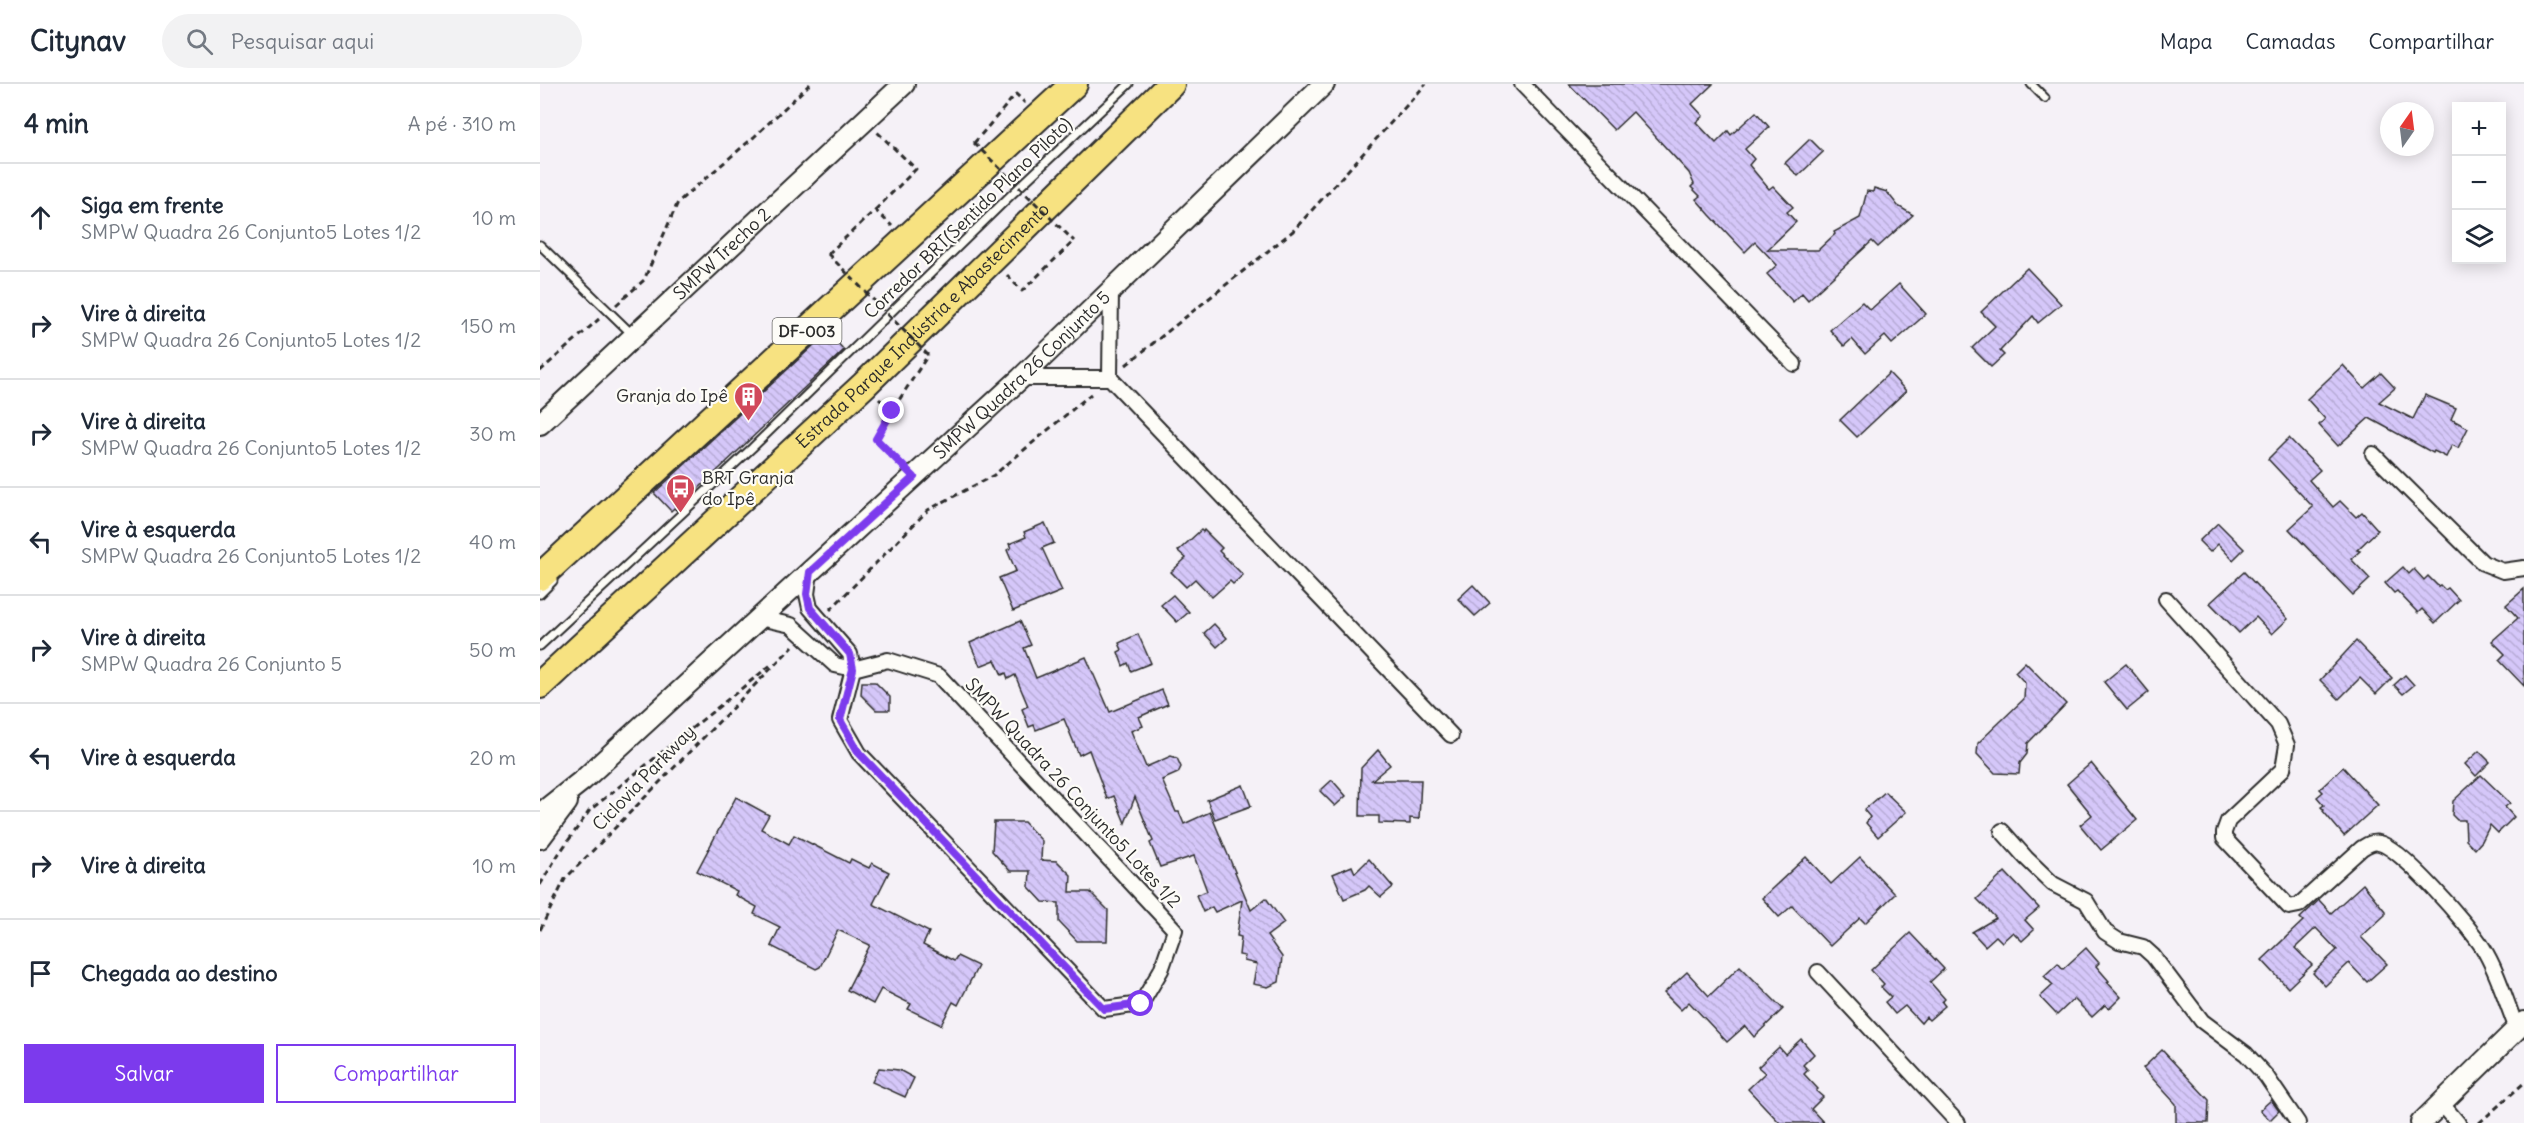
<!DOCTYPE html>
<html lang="pt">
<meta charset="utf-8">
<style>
:root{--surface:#fff;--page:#f2f2f3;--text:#1f2937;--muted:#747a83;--line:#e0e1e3;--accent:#7c3aed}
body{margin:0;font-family:Delius,sans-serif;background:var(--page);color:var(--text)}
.controls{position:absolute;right:18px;top:18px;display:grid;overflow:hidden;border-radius:0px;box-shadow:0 3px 15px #0003}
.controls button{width:54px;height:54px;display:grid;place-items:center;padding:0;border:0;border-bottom:2px solid var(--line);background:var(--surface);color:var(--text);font:30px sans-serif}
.compass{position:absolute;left:1840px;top:18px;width:54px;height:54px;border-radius:50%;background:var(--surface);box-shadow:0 3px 15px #0003;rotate:14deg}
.stop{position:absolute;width:18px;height:18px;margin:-14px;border:4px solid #7c3aed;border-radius:50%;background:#fff}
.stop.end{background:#7c3aed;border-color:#fff;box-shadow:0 2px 6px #0008}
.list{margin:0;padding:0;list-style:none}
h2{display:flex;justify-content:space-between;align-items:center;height:78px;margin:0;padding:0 24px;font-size:26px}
h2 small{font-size:20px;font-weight:400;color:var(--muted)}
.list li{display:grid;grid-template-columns:39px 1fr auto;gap:18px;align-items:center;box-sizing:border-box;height:108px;padding:0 24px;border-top:2px solid var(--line)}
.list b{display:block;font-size:22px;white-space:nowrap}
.list p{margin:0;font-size:20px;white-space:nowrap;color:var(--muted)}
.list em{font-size:20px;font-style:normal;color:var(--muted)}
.actions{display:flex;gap:12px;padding:18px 24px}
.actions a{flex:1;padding:14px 0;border:2px solid var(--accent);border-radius:0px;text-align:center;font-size:21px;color:var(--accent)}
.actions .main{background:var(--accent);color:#fff}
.icon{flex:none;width:33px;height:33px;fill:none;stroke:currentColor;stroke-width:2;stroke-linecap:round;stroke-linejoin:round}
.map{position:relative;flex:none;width:1984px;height:1039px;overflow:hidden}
header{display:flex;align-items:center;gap:36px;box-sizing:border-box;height:84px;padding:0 30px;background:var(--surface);border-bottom:2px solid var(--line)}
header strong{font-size:28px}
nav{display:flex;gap:33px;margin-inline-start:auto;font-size:21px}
.search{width:420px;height:54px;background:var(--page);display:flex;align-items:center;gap:15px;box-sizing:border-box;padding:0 21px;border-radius:33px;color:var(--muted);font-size:22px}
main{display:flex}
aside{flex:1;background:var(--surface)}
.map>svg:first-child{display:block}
.building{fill:url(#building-back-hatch);stroke:#2b2b2b;stroke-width:1.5}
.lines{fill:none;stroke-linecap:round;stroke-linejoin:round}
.lane-casing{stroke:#2b2b2b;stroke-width:11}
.street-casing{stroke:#2b2b2b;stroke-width:18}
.secondary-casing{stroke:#2b2b2b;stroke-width:24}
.highway-casing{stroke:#2b2b2b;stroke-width:30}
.path{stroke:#2b2b2b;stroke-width:3;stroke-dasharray:6 4.5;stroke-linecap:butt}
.lane{stroke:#fdfcf7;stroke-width:7}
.street{stroke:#fdfcf7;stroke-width:14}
.secondary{stroke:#fdfcf7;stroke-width:20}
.highway{stroke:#f7e281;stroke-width:26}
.path-bridge{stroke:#2b2b2b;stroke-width:3;stroke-dasharray:6 4.5;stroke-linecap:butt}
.route{stroke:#7c3aed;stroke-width:8}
.labels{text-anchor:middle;stroke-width:4.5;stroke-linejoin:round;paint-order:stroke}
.shield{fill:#fdfcf7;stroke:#6a6a68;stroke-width:1.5}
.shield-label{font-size:16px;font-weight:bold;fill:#2b2b2b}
.street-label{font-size:18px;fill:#2b2b2b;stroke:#fdfcf7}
.poi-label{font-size:18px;fill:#2b2b2b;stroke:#fdfcf7;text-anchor:end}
</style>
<header>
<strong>Citynav</strong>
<div class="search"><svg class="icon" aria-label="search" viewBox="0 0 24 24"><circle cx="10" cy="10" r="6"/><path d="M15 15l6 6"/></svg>Pesquisar aqui</div>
<nav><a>Mapa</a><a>Camadas</a><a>Compartilhar</a></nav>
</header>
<main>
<aside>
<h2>4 min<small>A pé · 310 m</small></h2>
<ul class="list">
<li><svg class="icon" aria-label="ahead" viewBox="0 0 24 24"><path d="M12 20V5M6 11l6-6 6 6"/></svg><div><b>Siga em frente</b><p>SMPW Quadra 26 Conjunto5 Lotes 1/2</p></div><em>10 m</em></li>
<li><svg class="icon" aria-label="right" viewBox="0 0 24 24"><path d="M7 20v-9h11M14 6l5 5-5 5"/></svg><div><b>Vire à direita</b><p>SMPW Quadra 26 Conjunto5 Lotes 1/2</p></div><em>150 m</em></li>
<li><svg class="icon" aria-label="right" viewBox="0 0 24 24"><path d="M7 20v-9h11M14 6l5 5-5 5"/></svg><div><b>Vire à direita</b><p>SMPW Quadra 26 Conjunto5 Lotes 1/2</p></div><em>30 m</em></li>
<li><svg class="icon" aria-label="left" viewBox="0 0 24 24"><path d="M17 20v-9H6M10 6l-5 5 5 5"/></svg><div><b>Vire à esquerda</b><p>SMPW Quadra 26 Conjunto5 Lotes 1/2</p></div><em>40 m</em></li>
<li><svg class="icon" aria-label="right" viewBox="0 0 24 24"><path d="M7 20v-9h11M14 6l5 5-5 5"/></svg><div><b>Vire à direita</b><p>SMPW Quadra 26 Conjunto 5</p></div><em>50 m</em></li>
<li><svg class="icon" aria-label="left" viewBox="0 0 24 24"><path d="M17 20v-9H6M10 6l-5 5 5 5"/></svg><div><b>Vire à esquerda</b></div><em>20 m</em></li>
<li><svg class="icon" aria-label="right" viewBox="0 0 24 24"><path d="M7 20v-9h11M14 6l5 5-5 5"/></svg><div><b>Vire à direita</b></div><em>10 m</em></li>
<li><svg class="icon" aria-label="arrive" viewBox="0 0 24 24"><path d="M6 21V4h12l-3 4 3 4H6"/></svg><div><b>Chegada ao destino</b></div></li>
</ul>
<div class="actions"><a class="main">Salvar</a><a>Compartilhar</a></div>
</aside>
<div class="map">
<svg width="1984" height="1039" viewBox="0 0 1984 1039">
<defs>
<pattern id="building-back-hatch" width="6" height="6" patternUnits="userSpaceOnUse" patternTransform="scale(1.5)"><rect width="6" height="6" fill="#d5c7f9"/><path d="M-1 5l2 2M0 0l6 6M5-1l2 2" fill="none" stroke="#b7abd6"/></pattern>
</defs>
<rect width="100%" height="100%" fill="#f5f1f7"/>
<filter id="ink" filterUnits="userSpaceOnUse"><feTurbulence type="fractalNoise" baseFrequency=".0167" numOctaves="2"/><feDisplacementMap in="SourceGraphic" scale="12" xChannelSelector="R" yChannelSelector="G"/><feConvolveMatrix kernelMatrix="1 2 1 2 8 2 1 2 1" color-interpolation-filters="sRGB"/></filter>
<g filter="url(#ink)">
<g class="building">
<polygon points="1029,0 1173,0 1152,20 1163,32 1156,38 1176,59 1188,47 1191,51 1216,28 1229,43 1205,65 1214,75 1209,81 1229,105 1233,102 1253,123 1247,128 1256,138 1227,166 1278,166 1295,150 1294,148 1320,134 1327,107 1333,108 1334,104 1347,108 1358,122 1373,131 1338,163 1332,157 1268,216 1262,209 1253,218 1227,190 1237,181 1215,158 1205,168 1170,131 1156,115 1160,112 1151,103 1154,100 1149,89 1093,28 1074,46"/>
<polygon points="1270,55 1283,68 1258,92 1245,79"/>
<polygon points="1487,184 1521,220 1498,239 1493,232 1460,267 1464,271 1451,283 1432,264 1455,242 1441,228"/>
<polygon points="1359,200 1386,230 1352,260 1345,252 1325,270 1312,255 1304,262 1290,246 1322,218 1330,226"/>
<polygon points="288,248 304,266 136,426 134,424 131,427 114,409"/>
<polygon points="1803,281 1824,304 1841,289 1855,304 1839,318 1873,335 1885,311 1916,324 1911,335 1928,344 1918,364 1912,361 1906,373 1894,367 1893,369 1829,334 1798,362 1779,341 1785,335 1767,315"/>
<polygon points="1349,289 1366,307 1317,353 1300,336"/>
<polygon points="1749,354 1780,386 1769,396 1793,423 1800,417 1816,433 1822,428 1838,446 1817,466 1820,467 1811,475 1830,495 1813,511 1749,445 1773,423 1728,375"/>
<polygon points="505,439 514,459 502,464 522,507 473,527 459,494 476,487 467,466 471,464 469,460 486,453 484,448"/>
<polygon points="1678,439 1704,465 1693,476 1678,460 1670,468 1659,457"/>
<polygon points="661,446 663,448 664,446 682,464 679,467 703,491 693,500 690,497 672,513 655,495 646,503 631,488 646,474 638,467"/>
<polygon points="1863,483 1869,490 1874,485 1884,496 1888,492 1898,502 1900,501 1905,506 1908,504 1919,516 1895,539 1882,525 1878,529 1857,507 1854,509 1845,499"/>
<polygon points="1704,488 1748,535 1732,550 1716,533 1699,549 1670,519"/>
<polygon points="933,501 950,519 935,532 918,515"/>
<polygon points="1984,505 1984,602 1959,576 1965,570 1952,557 1978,534 1966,521"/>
<polygon points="633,511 649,528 637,538 621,521"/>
<polygon points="480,537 491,561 484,564 496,594 546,573 570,628 622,606 628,620 599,633 603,642 591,647 606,683 631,672 637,674 641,683 638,689 622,696 636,728 639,728 644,740 670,728 711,826 726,814 744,839 727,852 742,873 739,898 728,903 713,900 717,880 704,877 705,872 699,871 701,853 697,852 702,816 675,828 672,823 663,828 656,811 667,807 654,772 620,783 610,759 613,757 595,713 585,739 574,712 567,715 549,666 539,671 524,635 496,646 494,641 489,643 482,625 488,622 475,591 468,595 466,589 462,591 455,576 440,582 430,559"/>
<polygon points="674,540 687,554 677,563 664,549"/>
<polygon points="598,550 611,579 591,587 588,579 583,582 578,568 582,566 579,559"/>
<polygon points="1816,557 1852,594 1836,610 1820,594 1799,615 1780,596"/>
<polygon points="1485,578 1526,620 1488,659 1487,670 1480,679 1479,690 1455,689 1437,670 1438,659 1484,615 1485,599 1475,588"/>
<polygon points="1586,580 1609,608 1587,626 1564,598"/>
<polygon points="1865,591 1874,601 1863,610 1854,601"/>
<polygon points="322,598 335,598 350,613 350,626 336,626 321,611"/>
<polygon points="838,666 850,681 832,696 881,696 879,735 870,734 870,740 839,739 839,732 820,732 821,684"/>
<polygon points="1939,667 1950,678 1936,692 1925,680"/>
<polygon points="1551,679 1597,736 1561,766 1540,741 1552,731 1527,700"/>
<polygon points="1803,683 1838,721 1804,752 1783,727 1784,726 1781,723 1784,721 1777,713 1783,708 1780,705"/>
<polygon points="1941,691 1970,719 1965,723 1974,733 1958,749 1950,741 1942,757 1935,765 1926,756 1925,736 1917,736 1912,731 1913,717"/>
<polygon points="792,696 806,712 795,722 780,707"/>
<polygon points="703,701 711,722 675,735 667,716"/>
<polygon points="1345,708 1366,728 1338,753 1326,739 1330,733 1324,726"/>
<polygon points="196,713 229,731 221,745 249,760 254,751 309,779 311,775 329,784 332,779 349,788 333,820 389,848 383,861 414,877 417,872 438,882 418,921 413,918 401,941 368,925 371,920 341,905 333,920 307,906 330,861 298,846 280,883 276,885 231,862 240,843 214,830 217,823 195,811 197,807 157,787"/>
<polygon points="454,738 484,738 502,757 501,776 517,777 531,791 530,808 550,808 568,826 567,857 537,857 519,838 519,819 503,818 489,803 490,787 470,787 452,767"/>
<polygon points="1266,773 1291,800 1320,773 1355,810 1325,839 1320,834 1290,862 1252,822 1239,833 1222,814"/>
<polygon points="829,775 853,803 841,813 829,802 825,806 804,815 793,790 812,782 815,789"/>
<polygon points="1465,788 1499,824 1485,836 1494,846 1482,857 1473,848 1462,858 1456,852 1445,862 1432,848 1456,834 1437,815"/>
<polygon points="1823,800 1845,827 1845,831 1821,853 1847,880 1827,898 1809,879 1785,902 1773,889 1797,866 1776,844 1755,864 1772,881 1748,904 1722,876 1763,837 1760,834 1779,816 1791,829"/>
<polygon points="1370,849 1404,885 1390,898 1405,915 1402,918 1405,922 1389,936 1386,933 1381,939 1365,922 1355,930 1345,918 1351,913 1341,903 1344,900 1331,886"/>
<polygon points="1546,864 1559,879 1556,882 1569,897 1567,898 1581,913 1569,925 1565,921 1552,933 1534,915 1517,931 1500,913 1513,901 1504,892 1518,879 1523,885"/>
<polygon points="1200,882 1243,925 1214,953 1205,942 1187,958 1149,918 1141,926 1124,909 1147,888 1169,912"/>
<polygon points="1261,955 1274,970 1263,981 1268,986 1264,990 1278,1005 1276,1007 1283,1013 1271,1025 1284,1039 1240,1039 1208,1005 1225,989 1218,983 1239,963 1245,970"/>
<polygon points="1622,966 1669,1016 1668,1039 1636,1039 1636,1020 1603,984"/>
<polygon points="339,984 359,986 374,994 365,1013 332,998"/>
<polygon points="1731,1016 1739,1027 1730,1036 1720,1026"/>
</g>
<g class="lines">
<defs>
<g id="lane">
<polyline points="1491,0 1505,14"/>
<polyline points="0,161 92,250"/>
<polyline points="0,510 13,497"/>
<polyline points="0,562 212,364 471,111 589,0"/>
</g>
<g id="street">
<polyline points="982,0 1254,280"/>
<polyline points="571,206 570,294 911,651"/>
<polyline points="481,294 570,294"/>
<polyline points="1833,370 1943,479 1963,487 1984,484"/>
<path d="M 1626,515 L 1738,640 L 1747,661 L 1743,685 L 1688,737 L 1684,748 L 1684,754 L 1749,823 L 1759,821 L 1822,764 C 1827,761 1833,757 1839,759 C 1861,763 1930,843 1943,864 C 1958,888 1966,918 1977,945"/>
<polyline points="219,534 251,541 295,581 313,585 348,576 399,592 635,846 621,886 601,920 564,925 319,669 300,636 313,585 310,570 270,524 267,510 270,488"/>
<polyline points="1462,747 1486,774 1513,800 1546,817 1565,848 1579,857 1603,863 1613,872 1662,937 1706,970 1726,992 1758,1039"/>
<polyline points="1278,888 1418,1039"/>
<polyline points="1902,1020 1918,1039"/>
</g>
<g id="secondary">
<path id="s1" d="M 0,340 L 364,0"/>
<path id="s2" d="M 0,730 L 43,696 L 481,294 L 784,0"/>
<polyline points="0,754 27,718"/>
<polyline points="1881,1039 1984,938"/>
</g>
<g id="highway">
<polyline points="0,493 534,0"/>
<path id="s3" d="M 0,601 L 324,301 L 631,0"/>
</g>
</defs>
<use href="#lane" class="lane-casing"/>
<use href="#street" class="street-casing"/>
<use href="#secondary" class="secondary-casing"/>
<use href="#highway" class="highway-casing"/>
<g class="path">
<polyline points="434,59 476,10 485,19"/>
<polyline points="335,126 376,85 337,48"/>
<polyline points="288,170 335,126 352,142"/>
<polyline points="467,191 482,207 534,157"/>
<polyline points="76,221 104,196 138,118 214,53 270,0"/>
<polyline points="586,281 753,147 886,0"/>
<polyline points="0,287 59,235"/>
<polyline points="339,315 352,327 388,271"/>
<polyline points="352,328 336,355 362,381"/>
<polyline points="290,526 388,426 454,391 551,310"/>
<polyline points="0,801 18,771 50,726 232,580"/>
<polyline points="0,846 25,795 253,562"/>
<polyline points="1939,1039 1984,999"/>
</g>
<use href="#lane" class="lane"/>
<use href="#street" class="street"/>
<use href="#secondary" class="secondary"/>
<use href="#highway" class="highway"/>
<g class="path-bridge">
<polyline points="434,59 534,157"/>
<polyline points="288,170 388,271"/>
</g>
</g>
</g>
<g class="lines" filter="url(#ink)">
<polyline class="route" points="352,327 336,355 374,393 270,488 267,510 270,524 310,570 313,585 300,636 319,669 564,925 601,920"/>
</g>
<defs>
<symbol id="building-pin" viewBox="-11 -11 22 30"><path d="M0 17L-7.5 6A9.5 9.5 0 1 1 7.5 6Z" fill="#d1495b" stroke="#fdfcf7"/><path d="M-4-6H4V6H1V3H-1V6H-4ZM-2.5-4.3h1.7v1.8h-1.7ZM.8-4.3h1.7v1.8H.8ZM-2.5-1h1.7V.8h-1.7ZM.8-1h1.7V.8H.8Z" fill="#fff"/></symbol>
<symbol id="bus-pin" viewBox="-11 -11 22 30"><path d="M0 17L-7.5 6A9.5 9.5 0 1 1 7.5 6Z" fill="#d1495b" stroke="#fdfcf7"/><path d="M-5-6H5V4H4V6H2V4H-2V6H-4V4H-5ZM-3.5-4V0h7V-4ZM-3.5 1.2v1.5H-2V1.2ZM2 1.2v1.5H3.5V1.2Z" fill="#fff"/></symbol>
</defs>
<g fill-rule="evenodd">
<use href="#building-pin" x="192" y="296" width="33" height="45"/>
<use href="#bus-pin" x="124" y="388" width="33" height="45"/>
</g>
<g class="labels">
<rect class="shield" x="232.5" y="234" width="69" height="26" rx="4.5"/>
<g class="shield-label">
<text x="267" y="253">DF-003</text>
</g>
<g class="street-label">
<text transform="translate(428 134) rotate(-44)" y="6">Corredor BRT(Sentido Plano Piloto)</text>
<text dy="6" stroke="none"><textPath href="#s1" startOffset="249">SMPW Trecho 2</textPath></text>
<text dy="6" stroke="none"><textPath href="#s3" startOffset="525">Estrada Parque Indústria e Abastecimento</textPath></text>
<text dy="6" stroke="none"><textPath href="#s2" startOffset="652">SMPW Quadra 26 Conjunto 5</textPath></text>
<text transform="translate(104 694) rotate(-46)" y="6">Ciclovia Parkway</text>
<text transform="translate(533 709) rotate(47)" y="6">SMPW Quadra 26 Conjunto5 Lotes 1/2</text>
</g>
<g class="poi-label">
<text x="188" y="318">Granja do Ipê</text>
<text x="162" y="400" text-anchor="start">BRT Granja<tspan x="162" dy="21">do Ipê</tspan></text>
</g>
</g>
</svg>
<div class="controls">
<button>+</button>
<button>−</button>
<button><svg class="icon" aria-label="layers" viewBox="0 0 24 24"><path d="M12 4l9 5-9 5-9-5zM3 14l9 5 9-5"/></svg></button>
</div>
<svg class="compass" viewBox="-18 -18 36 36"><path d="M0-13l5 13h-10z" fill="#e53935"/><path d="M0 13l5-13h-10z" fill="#747a83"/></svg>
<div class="stop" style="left:601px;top:920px"></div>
<div class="stop end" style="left:352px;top:327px"></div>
</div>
</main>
